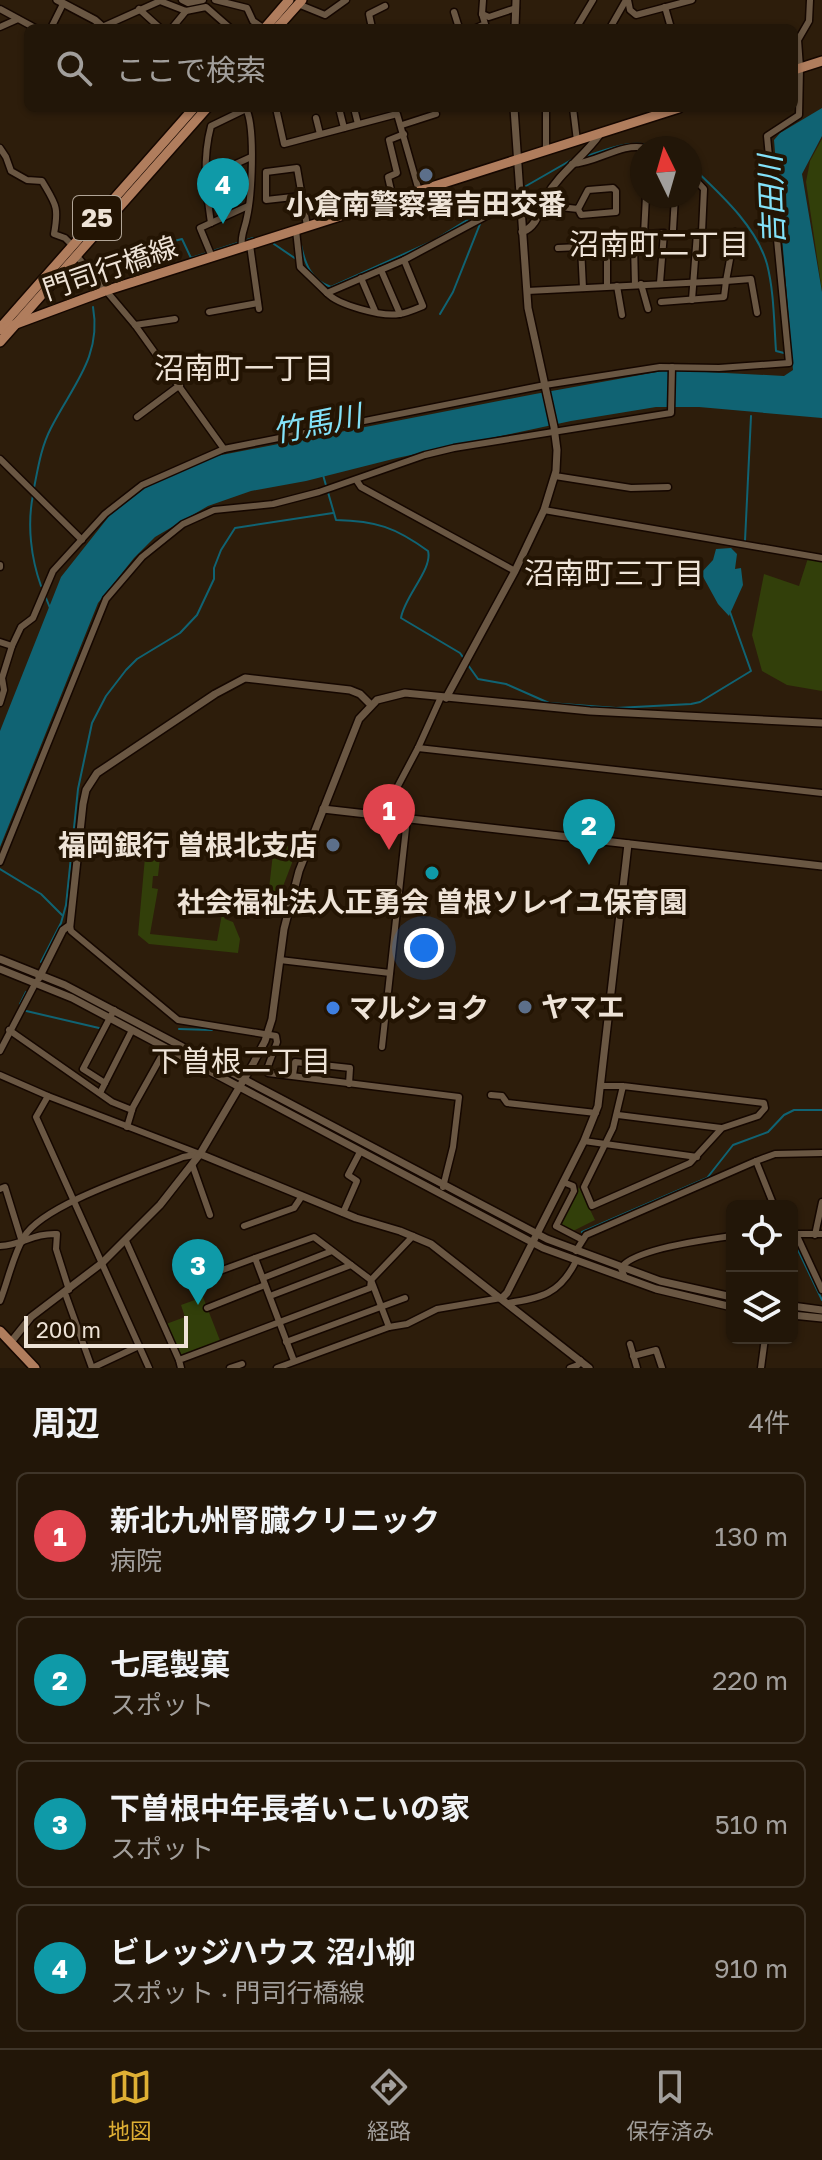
<!DOCTYPE html>
<html lang="ja">
<meta charset="utf-8">
<style>
:root{--surface:#221608;--page:#2e2316;--text:#f1f3f6;--muted:#a29f9c;--line:#3f3529;--accent:#dfb034}
body{margin:0;font-family:"Golos Text","Noto Sans JP",sans-serif;background:var(--page);color:var(--text)}
.controls{position:absolute;right:24px;bottom:24px;display:grid;overflow:hidden;border-radius:12px;box-shadow:0 2px 6px #0004}
.controls button{width:72px;height:72px;display:grid;place-items:center;padding:0;border:0;border-bottom:2px solid var(--line);background:var(--surface);color:var(--text);font:40px sans-serif}
.compass{position:absolute;left:630px;top:136px;width:72px;height:72px;border-radius:50%;background:var(--surface);box-shadow:0 2px 6px #0004;rotate:355deg}
.scale{position:absolute;left:24px;bottom:20px;width:164px;box-sizing:border-box;padding-left:8px;border:4px solid #eee3d7;border-top:0;font-size:22px;line-height:28px;white-space:nowrap;color:#eee3d7;-webkit-text-stroke:6px #231403;paint-order:stroke}
.you{position:absolute;left:424px;top:948px;width:28px;height:28px;margin:-20px;border:6px solid #fff;border-radius:50%;background:#1a73e8;box-shadow:0 0 0 12px #1a73e833}
.badge{display:grid;place-items:center;width:52px;height:52px;border-radius:50%;background:var(--accent);color:#fff;font-size:26px;font-weight:700}
.pin{position:absolute;translate:-50% -66px;filter:drop-shadow(0 2px 4px #0008)}
.pin::after{content:'';position:absolute;top:42px;width:28px;height:24px;background:inherit;clip-path:polygon(0 0,100% 0,50% 100%)}
.list{margin:0;padding:0;list-style:none}
h2{display:flex;justify-content:space-between;align-items:center;height:104px;margin:0;padding:0 32px;font-size:34px}
h2 small{font-size:26px;font-weight:400;color:var(--muted)}
.list li{display:grid;grid-template-columns:52px 1fr auto;gap:24px;align-items:center;box-sizing:border-box;height:128px;margin:0 16px 16px;padding:0 16px;border:2px solid var(--line);border-radius:12px}
.list b{display:block;font-size:30px;white-space:nowrap}
.list p{margin:0;font-size:26px;white-space:nowrap;color:var(--muted)}
.list em{font-size:26px;font-style:normal;color:var(--muted)}
.icon{flex:none;width:44px;height:44px;fill:none;stroke:currentColor;stroke-width:2;stroke-linecap:round;stroke-linejoin:round}
.map{position:relative;flex:none;width:822px;height:1368px;overflow:hidden}
.search{position:absolute;background:var(--surface);box-shadow:0 2px 6px #0004;left:24px;right:24px;top:24px;height:88px;display:flex;align-items:center;gap:20px;box-sizing:border-box;padding:0 28px;border-radius:12px;color:var(--muted);font-size:30px}
.sheet{height:680px;background:var(--surface)}
nav{display:flex;justify-content:space-around;align-items:center;box-sizing:border-box;height:112px;border-top:2px solid var(--line);background:var(--surface);font-size:22px;color:var(--muted)}
nav a{display:grid;justify-items:center;gap:4px}
nav .on{color:var(--accent)}
.map>svg:first-child{display:block}
.green{fill:#323f0a}
.water{fill:#106373}
.lines{fill:none;stroke-linecap:round;stroke-linejoin:round}
.stream{stroke:#106373;stroke-width:2}
.minor-casing{stroke:#150700;stroke-width:9}
.tertiary-casing{stroke:#150700;stroke-width:10}
.primary-casing{stroke:#150700;stroke-width:12}
.minor{stroke:#6a5743;stroke-width:6}
.tertiary{stroke:#6a5743;stroke-width:7}
.primary{stroke:#b07d5d;stroke-width:9}
.service-dot{fill:#5c6f8a;stroke:#231403;stroke-width:3}
.culture-dot{fill:#0f9aa8;stroke:#231403;stroke-width:3}
.shop-dot{fill:#3f7fe0;stroke:#231403;stroke-width:3}
.labels{text-anchor:middle;stroke-width:8;stroke-linejoin:round;paint-order:stroke}
.shield{fill:#231403;stroke:#b1a597;stroke-width:2}
.shield-label{font-size:26px;font-weight:bold;fill:#eee3d7}
.poi-label{font-size:28px;font-weight:bold;fill:#eee3d7;stroke:#231403}
.street-label{font-size:28px;fill:#eee3d7;stroke:#231403}
.water-label{font-size:30px;font-style:italic;fill:#83e2f9;stroke:#231403}
.neighbourhood-label{font-size:30px;fill:#eee3d7;stroke:#231403}
</style>
<div class="map">
<svg width="822" height="1368" viewBox="0 0 822 1368">
<rect width="100%" height="100%" fill="#2d1d0b"/>
<g class="green">
<polygon points="822,139 822,291 806,182 810,161"/>
<polygon points="808,558 822,561 822,691 787,685 762,671 752,635 764,574 799,586"/>
<polygon points="274,844 289,846 297,850 275,907 264,906 268,898"/>
<polygon points="145,857 160,858 158,876 153,876 152,888 158,889 150,934 217,941 222,914 225,919 233,922 240,939 238,953 149,944 138,935"/>
<polygon points="579,1187 595,1220 573,1231 560,1225"/>
<polygon points="203,1297 221,1343 180,1358 178,1347 166,1324 185,1317 181,1305"/>
</g>
<g class="water">
<polygon points="822,108 822,136 802,174 822,292 822,418 699,407 656,407 571,421 397,458 306,481 251,491 208,506 155,537 134,558 98,603 0,847 0,731 61,577 110,515 145,488 206,458 535,394 668,370 784,376 793,370 774,140 780,133"/>
<polygon points="731,548 737,554 735,569 741,568 743,585 729,616 718,604 701,573 713,560 716,549"/>
</g>
<g class="lines">
<g class="stream">
<path d="M 587,156 C 613,147 634,138 661,148"/>
<path d="M 690,165 C 718,192 756,225 767,264 C 774,291 774,323 776,351 L 784,353"/>
<polyline points="526,186 573,159"/>
<polyline points="274,244 296,259"/>
<path d="M 301,245 C 305,264 311,280 331,287 L 433,241 L 511,193"/>
<polyline points="213,251 253,238"/>
<polyline points="90,266 127,253 182,239 191,258 207,253"/>
<polyline points="440,314 453,292 480,224"/>
<path d="M 323,475 L 336,520 C 376,521 395,527 428,551 C 433,569 404,597 401,618 L 460,653 L 465,660"/>
<path d="M 34,488 C 38,468 41,447 51,428 C 72,386 102,357 93,307"/>
<path d="M 33,495 C 27,525 31,558 41,586"/>
<polyline points="745,541 751,416"/>
<polyline points="46,598 50,608"/>
<polyline points="468,665 478,679 506,684 549,703 616,708 691,704 700,702 751,671 730,612"/>
<polyline points="0,869 41,894 62,915"/>
<polyline points="41,962 61,923 66,905 78,789 92,723 106,696 126,670 137,659 180,633 197,615 214,579 214,568 221,550 235,528 333,513"/>
<polyline points="20,1004 26,992"/>
<polyline points="22,1010 99,1028"/>
<polyline points="179,1029 212,1030"/>
<polyline points="582,1232 707,1178 733,1145 768,1132 784,1115 794,1110 822,1110"/>
<polyline points="798,1250 822,1300"/>
</g>
<defs>
<g id="minor">
<polyline points="182,0 188,3 203,0"/>
<polyline points="215,0 247,8 253,21 263,28"/>
<polyline points="628,0 630,10 636,15 692,0"/>
<polyline points="298,4 325,15 346,0"/>
<polyline points="665,7 671,28"/>
<polyline points="0,9 35,28"/>
<polyline points="139,9 160,28"/>
<polyline points="454,12 459,28"/>
<polyline points="482,14 489,17 516,8"/>
<polyline points="0,27 18,19"/>
<polyline points="51,28 63,4"/>
<polyline points="100,28 160,1 186,11 206,7 230,28"/>
<polyline points="172,28 186,11"/>
<polyline points="372,28 369,14 385,6"/>
<polyline points="476,28 485,24 482,14 483,0"/>
<polyline points="583,28 578,25 593,0"/>
<polyline points="610,28 626,0"/>
<polyline points="276,108 284,144 397,114 419,191"/>
<polyline points="339,108 344,128"/>
<polyline points="354,108 358,124"/>
<polyline points="546,108 546,150"/>
<polyline points="573,108 577,141"/>
<polyline points="316,118 320,134"/>
<polyline points="402,125 436,114"/>
<path d="M 0,148 L 6,157 L 11,171 L 27,180 L 42,181 C 56,205 59,206 54,234 L 65,238 L 73,246"/>
<path d="M 572,164 C 597,163 622,142 645,148"/>
<polyline points="690,174 704,189 702,232 697,233 692,300"/>
<polyline points="205,178 251,157"/>
<polyline points="302,196 266,200 266,172 297,168 307,226"/>
<polyline points="646,196 644,234 664,233 660,283"/>
<polyline points="393,199 388,177 397,173 389,140 404,134"/>
<polyline points="208,202 249,183"/>
<polyline points="542,205 578,209 581,215 616,212 616,191 613,188 588,190 578,209"/>
<path d="M 211,223 C 206,189 202,160 211,126 L 244,110 L 247,111 C 255,131 252,195 247,217 C 245,229 240,235 242,247"/>
<polyline points="296,230 300,267 327,293 404,260 520,198"/>
<polyline points="673,230 675,196"/>
<polyline points="735,232 726,281 751,279 757,313"/>
<polyline points="250,245 259,309"/>
<polyline points="558,248 581,247 583,288"/>
<polyline points="76,255 135,325 224,449"/>
<polyline points="212,257 200,228 248,206"/>
<polyline points="381,270 400,314"/>
<polyline points="361,278 375,311"/>
<polyline points="641,284 648,309"/>
<polyline points="607,286 607,245 634,244 635,285"/>
<polyline points="617,286 622,315"/>
<polyline points="527,291 726,281 724,297 661,302"/>
<path d="M 327,293 C 338,305 382,317 399,314 C 407,313 416,309 423,306 L 404,260"/>
<polyline points="209,312 258,303"/>
<polyline points="135,325 175,319"/>
<polyline points="137,417 180,385"/>
<polyline points="0,459 82,540"/>
<polyline points="555,476 631,488 668,487"/>
<polyline points="357,481 361,487 515,571"/>
<polyline points="544,510 822,558"/>
<polyline points="0,565 0,567"/>
<polyline points="0,642 12,646"/>
<polyline points="0,703 4,690 2,678 12,646 21,627 33,618 53,571 105,514 142,485 224,449 545,385 660,367 719,368 789,363 767,136 799,115 800,68 798,40 809,21 810,0"/>
<polyline points="418,748 822,793"/>
<polyline points="382,816 418,748 441,697"/>
<polyline points="0,862 106,599 142,557 183,524 214,510 273,504 319,492 425,455 454,448 671,413 672,367"/>
<polyline points="70,925 71,931 178,1020 276,1036 277,1042 267,1069 268,1073 459,1097 453,1147 443,1187"/>
<polyline points="280,960 390,973"/>
<polyline points="9,1030 112,1102 132,1110"/>
<polyline points="382,1047 407,819"/>
<polyline points="0,1051 36,982"/>
<polyline points="0,1075 48,1096 197,1153"/>
<polyline points="293,1075 295,1062 350,1068 349,1084"/>
<polyline points="105,1083 83,1069 114,1010"/>
<polyline points="601,1086 623,1086 764,1103 765,1108 758,1116 722,1128 690,1163 592,1206 584,1187 613,1128 623,1086"/>
<polyline points="100,1093 132,1030"/>
<polyline points="491,1095 502,1096 507,1103 596,1113"/>
<polyline points="48,1096 36,1117 149,1368"/>
<polyline points="618,1115 721,1128"/>
<polyline points="127,1127 133,1107 166,1048"/>
<polyline points="584,1141 697,1157"/>
<polyline points="756,1161 774,1206"/>
<polyline points="192,1164 210,1215"/>
<polyline points="563,1182 573,1186 574,1191 556,1226 581,1239"/>
<polyline points="0,1189 5,1187 22,1242"/>
<polyline points="343,1213 357,1181 348,1175 360,1152"/>
<polyline points="244,1226 294,1208 302,1196"/>
<polyline points="792,1234 822,1234"/>
<polyline points="815,1235 822,1202"/>
<polyline points="797,1236 822,1290"/>
<polyline points="126,1241 179,1360"/>
<path d="M 0,1246 C 23,1245 33,1233 57,1234 L 56,1249 L 69,1290"/>
<polyline points="576,1251 586,1235 756,1161 775,1154 822,1153"/>
<polyline points="263,1278 332,1251"/>
<path d="M 625,1278 L 621,1268 C 633,1249 709,1239 732,1236"/>
<polyline points="198,1279 255,1258"/>
<polyline points="65,1293 92,1368"/>
<polyline points="270,1296 351,1265"/>
<path d="M 0,1301 C 8,1281 13,1255 24,1237 C 43,1204 146,1172 183,1157 L 200,1154"/>
<path d="M 508,1303 C 541,1298 560,1294 576,1261"/>
<polyline points="207,1308 265,1285"/>
<polyline points="286,1342 405,1298"/>
<polyline points="630,1344 637,1368"/>
<polyline points="633,1356 656,1350 662,1368"/>
<polyline points="294,1361 255,1258 314,1237 371,1280 389,1327"/>
<polyline points="92,1368 139,1346"/>
<polyline points="181,1368 179,1360 370,1288 371,1280 413,1236"/>
<polyline points="230,1368 242,1364"/>
<polyline points="277,1368 389,1327 407,1324 437,1309 501,1298"/>
<polyline points="570,1368 578,1365 580,1360"/>
<polyline points="761,1368 765,1338"/>
</g>
<g id="tertiary">
<polyline points="57,0 95,20 104,28"/>
<polyline points="515,28 516,0"/>
<path d="M 522,232 C 538,226 539,210 546,197 C 560,172 584,157 600,134"/>
<polyline points="446,698 515,571 544,510 556,471 557,450 554,427 528,308 514,108"/>
<polyline points="323,809 822,866"/>
<polyline points="0,959 65,985 547,1239 660,1281 732,1297"/>
<polyline points="0,969 72,998 543,1248 656,1289 732,1307"/>
<polyline points="39,978 63,930 70,925 83,804 86,790 97,773 215,694 245,678 350,690 360,694 371,705"/>
<polyline points="200,1154 356,1218 400,1231 431,1244 589,1368"/>
<polyline points="502,1298 507,1293 584,1141 598,1106 628,844"/>
<polyline points="792,1306 822,1310"/>
<polyline points="792,1315 822,1318"/>
<polyline points="11,1342 31,1317 102,1263 160,1205 200,1154 253,1064 265,1041 272,1019 284,929 299,871 359,719 377,700 405,693 590,711 822,723"/>
</g>
<g id="primary">
<polyline points="265,28 289,0"/>
<polyline points="277,28 302,0"/>
<polyline points="794,70 822,61"/>
<polyline points="0,328 194,108"/>
<polyline points="0,330 105,291 679,108"/>
<polyline points="0,342 207,108"/>
<polyline points="0,1331 35,1368"/>
</g>
</defs>
<use href="#minor" class="minor-casing"/>
<use href="#tertiary" class="tertiary-casing"/>
<use href="#primary" class="primary-casing"/>
<use href="#minor" class="minor"/>
<use href="#tertiary" class="tertiary"/>
<use href="#primary" class="primary"/>
</g>
<g class="service-dot">
<circle cx="426" cy="175" r="8"/>
<circle cx="333" cy="845" r="8"/>
<circle cx="525" cy="1007" r="8"/>
</g>
<circle class="culture-dot" cx="432" cy="873" r="8"/>
<circle class="shop-dot" cx="333" cy="1008" r="8"/>
<g class="labels">
<rect class="shield" x="73" y="196" width="48" height="44" rx="6"/>
<g class="shield-label">
<text x="97" y="227">25</text>
</g>
<g class="poi-label">
<text x="426" y="214">小倉南警察署吉田交番</text>
<text x="317" y="855" text-anchor="end">福岡銀行 曽根北支店</text>
<text x="432" y="912">社会福祉法人正勇会 曽根ソレイユ保育園</text>
<text x="541" y="1017" text-anchor="start">ヤマエ</text>
<text x="349" y="1018" text-anchor="start">マルショク</text>
</g>
<g class="street-label">
<text transform="translate(110 268) rotate(-19)" y="10">門司行橋線</text>
</g>
<g class="water-label">
<text transform="translate(772 200) rotate(-92)" y="10">吉田川</text>
<text transform="translate(317 424) rotate(-11)" y="10">竹馬川</text>
</g>
<g class="neighbourhood-label">
<text x="659" y="255">沼南町二丁目</text>
<text x="244" y="379">沼南町一丁目</text>
<text x="614" y="584">沼南町三丁目</text>
<text x="241" y="1072">下曽根二丁目</text>
</g>
</g>
</svg>
<div class="controls">
<button><svg class="icon" aria-label="locate" viewBox="0 0 24 24"><circle cx="12" cy="12" r="6"/><path d="M12 2v4M12 18v4M2 12h4M18 12h4"/></svg></button>
<button><svg class="icon" aria-label="layers" viewBox="0 0 24 24"><path d="M12 4l9 5-9 5-9-5zM3 14l9 5 9-5"/></svg></button>
</div>
<svg class="compass" viewBox="-18 -18 36 36"><path d="M0-13l5 13h-10z" fill="#e53935"/><path d="M0 13l5-13h-10z" fill="#a29f9c"/></svg>
<div class="scale">200 m</div>
<div class="you"></div>
<div class="pin badge" style="left:389px;top:850px;background:#e0444e">1</div>
<div class="pin badge" style="left:589px;top:865px;background:#0f9aa8">2</div>
<div class="pin badge" style="left:198px;top:1305px;background:#0f9aa8">3</div>
<div class="pin badge" style="left:223px;top:224px;background:#0f9aa8">4</div>
<div class="search"><svg class="icon" aria-label="search" viewBox="0 0 24 24"><circle cx="10" cy="10" r="6"/><path d="M15 15l6 6"/></svg>ここで検索</div>
</div>
<section class="sheet">
<h2>周辺<small>4件</small></h2>
<ul class="list">
<li><span class="badge" style="background:#e0444e">1</span><div><b>新北九州腎臓クリニック</b><p>病院</p></div><em>130 m</em></li>
<li><span class="badge" style="background:#0f9aa8">2</span><div><b>七尾製菓</b><p>スポット</p></div><em>220 m</em></li>
<li><span class="badge" style="background:#0f9aa8">3</span><div><b>下曽根中年長者いこいの家</b><p>スポット</p></div><em>510 m</em></li>
<li><span class="badge" style="background:#0f9aa8">4</span><div><b>ビレッジハウス 沼小柳</b><p>スポット · 門司行橋線</p></div><em>910 m</em></li>
</ul>
</section>
<nav>
<a class="on"><svg class="icon" aria-label="map" viewBox="0 0 24 24"><path d="M3 6l6-2 6 2 6-2v14l-6 2-6-2-6 2zM9 4v14M15 6v14"/></svg>地図</a>
<a><svg class="icon" aria-label="directions" viewBox="0 0 24 24"><path d="M12 3l9 9-9 9-9-9zM9 14v-3h6M13 9l2 2-2 2"/></svg>経路</a>
<a><svg class="icon" aria-label="saved" viewBox="0 0 24 24"><path d="M7 4h10v16l-5-4-5 4z"/></svg>保存済み</a>
</nav>
